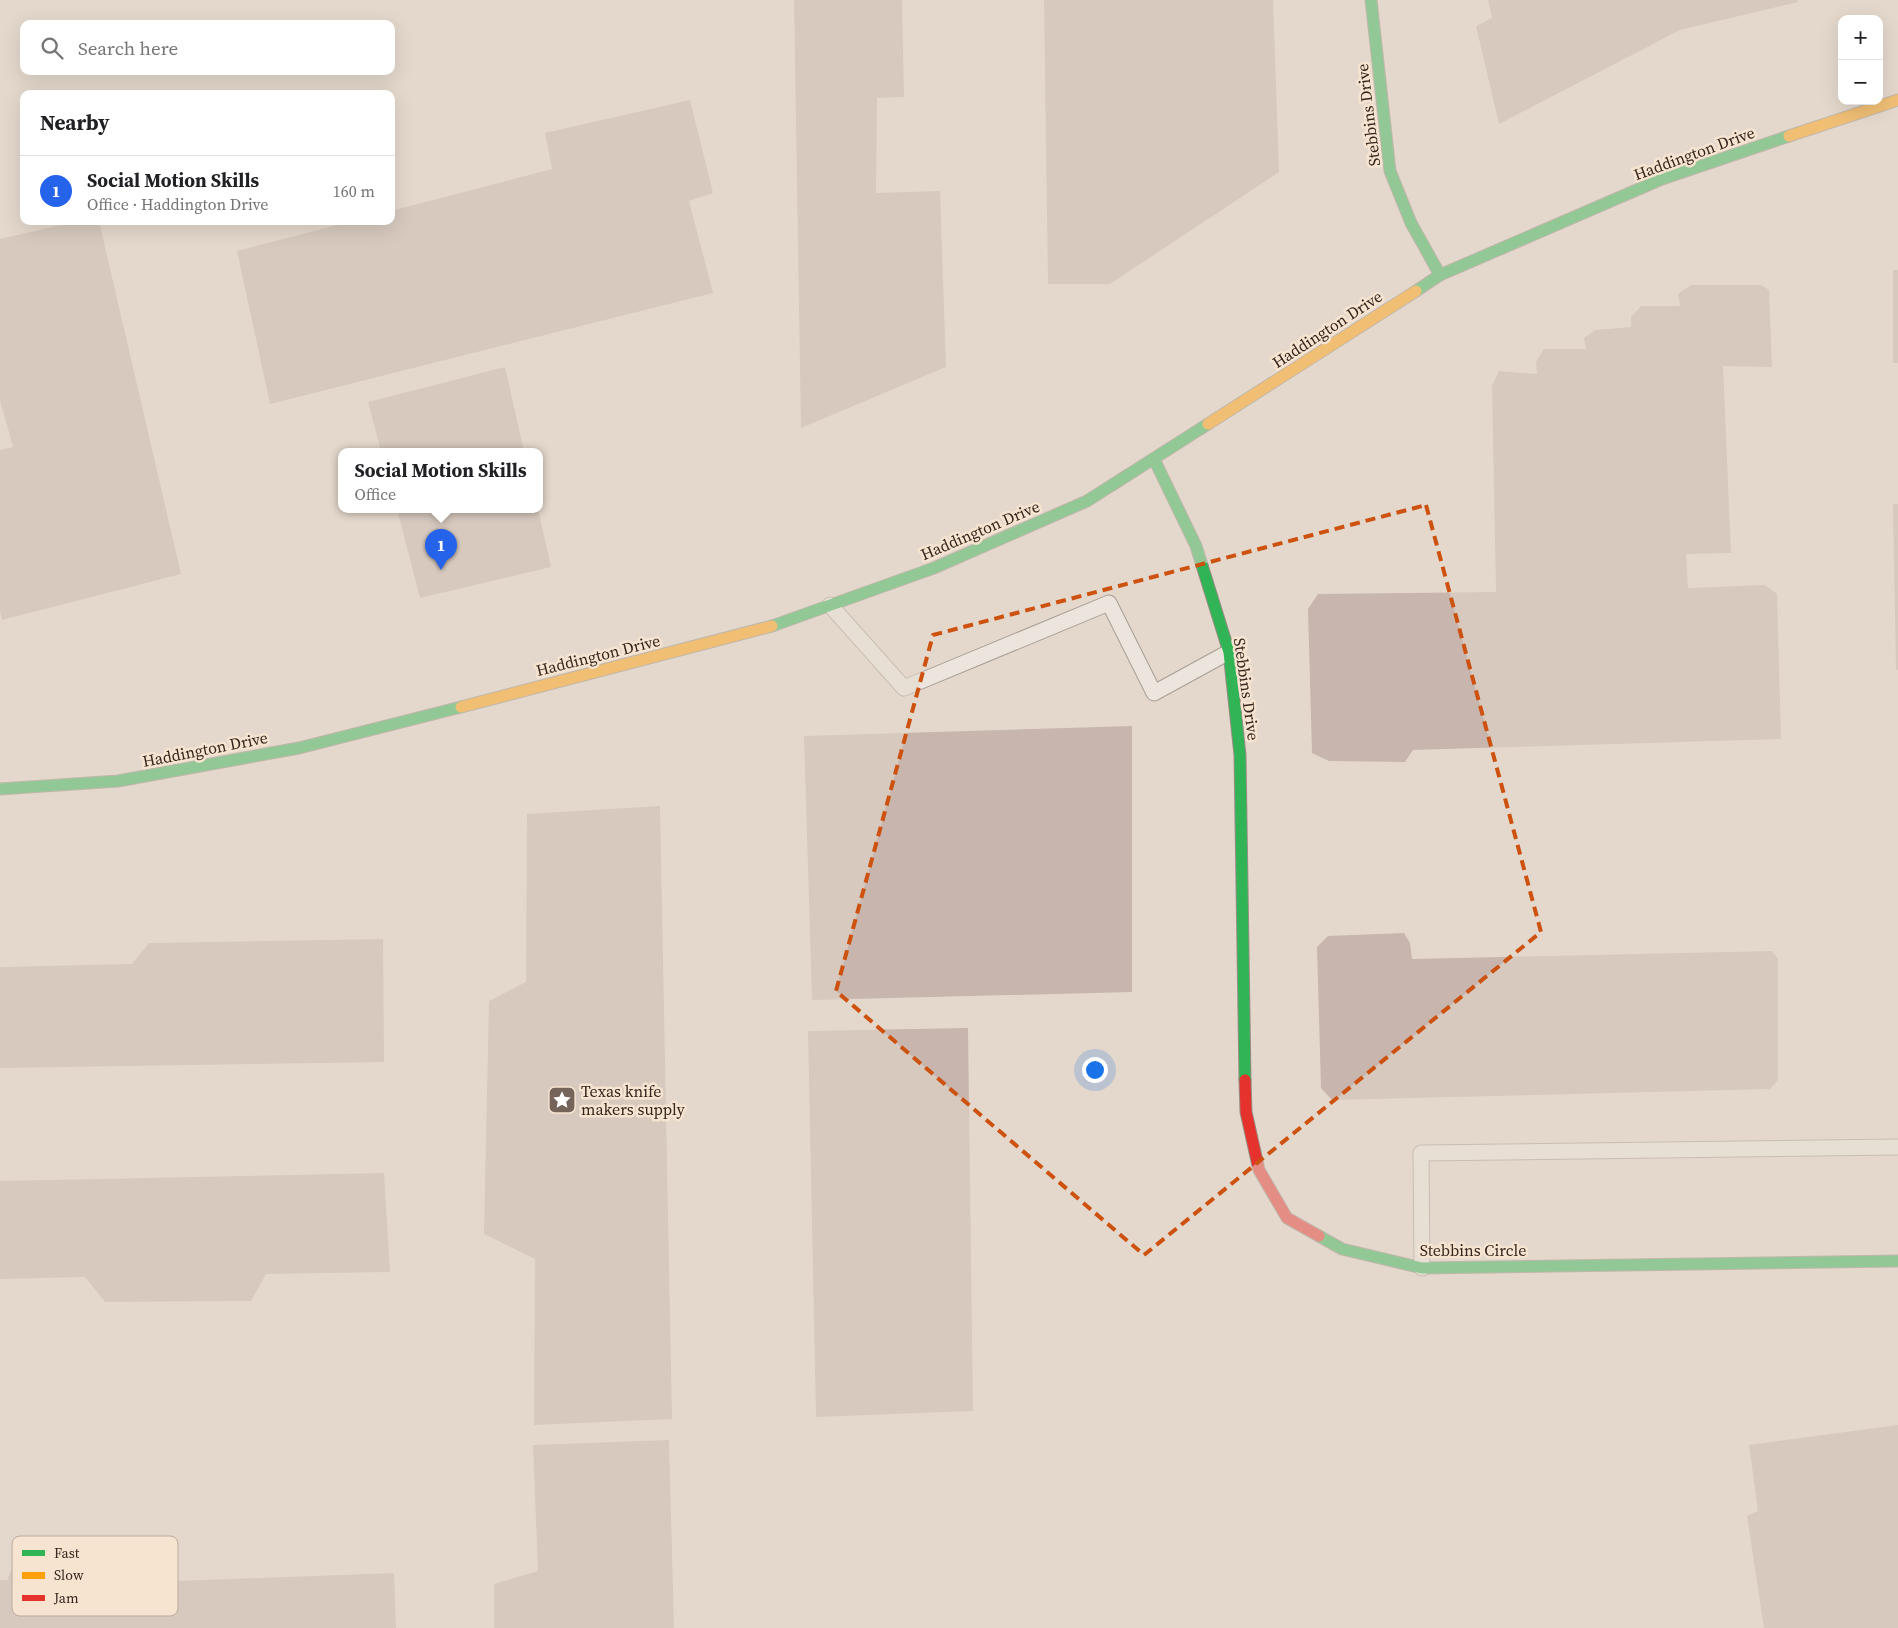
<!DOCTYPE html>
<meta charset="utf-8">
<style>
:root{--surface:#fff;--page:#f2f2f2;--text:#202124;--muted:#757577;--line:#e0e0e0;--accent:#2563eb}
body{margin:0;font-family:"Source Serif 4",serif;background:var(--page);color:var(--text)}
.controls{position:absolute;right:15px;top:15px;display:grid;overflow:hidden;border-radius:10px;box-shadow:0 5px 20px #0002}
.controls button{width:45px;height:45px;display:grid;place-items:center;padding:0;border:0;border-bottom:1px solid var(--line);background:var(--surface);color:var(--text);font:25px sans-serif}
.you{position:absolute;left:1094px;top:1069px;width:18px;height:18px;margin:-12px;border:4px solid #fff;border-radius:50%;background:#1a73e8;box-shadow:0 0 0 8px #1a73e833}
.badge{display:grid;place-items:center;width:32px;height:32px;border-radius:50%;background:var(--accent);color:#fff;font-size:16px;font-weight:700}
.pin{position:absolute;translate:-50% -41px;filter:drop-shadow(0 1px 2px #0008)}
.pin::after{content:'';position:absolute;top:26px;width:18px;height:15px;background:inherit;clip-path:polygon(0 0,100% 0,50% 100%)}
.popup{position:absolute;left:338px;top:448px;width:205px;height:65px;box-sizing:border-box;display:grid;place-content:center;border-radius:10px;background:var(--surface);filter:drop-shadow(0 1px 4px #0005);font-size:16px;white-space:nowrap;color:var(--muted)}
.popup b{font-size:19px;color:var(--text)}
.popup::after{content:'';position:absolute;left:50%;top:100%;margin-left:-10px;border:10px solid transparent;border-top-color:var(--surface)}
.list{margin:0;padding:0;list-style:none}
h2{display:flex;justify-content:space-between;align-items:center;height:65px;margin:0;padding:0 20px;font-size:21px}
h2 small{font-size:16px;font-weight:400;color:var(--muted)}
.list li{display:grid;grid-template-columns:32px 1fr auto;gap:15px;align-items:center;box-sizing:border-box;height:70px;padding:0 20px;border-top:1px solid var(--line)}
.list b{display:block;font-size:19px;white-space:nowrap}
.list p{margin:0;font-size:16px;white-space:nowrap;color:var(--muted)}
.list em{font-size:16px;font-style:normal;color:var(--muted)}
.icon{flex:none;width:28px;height:28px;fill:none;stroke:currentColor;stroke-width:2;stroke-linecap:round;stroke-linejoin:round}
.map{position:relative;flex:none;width:1898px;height:1628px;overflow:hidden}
.search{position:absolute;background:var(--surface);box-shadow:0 5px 20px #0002;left:20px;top:20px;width:375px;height:55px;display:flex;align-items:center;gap:12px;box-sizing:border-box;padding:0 18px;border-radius:10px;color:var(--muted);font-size:19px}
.panel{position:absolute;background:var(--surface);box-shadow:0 5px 20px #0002;left:20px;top:90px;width:375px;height:135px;border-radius:10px}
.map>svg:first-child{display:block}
.building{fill:#c8b5ad}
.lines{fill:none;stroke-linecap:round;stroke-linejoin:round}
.lane-casing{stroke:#a99d95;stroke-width:17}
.fast-casing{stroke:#998d85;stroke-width:13}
.slow-casing{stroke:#998d85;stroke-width:13}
.jam-casing{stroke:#998d85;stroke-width:13}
.lane{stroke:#ece5dd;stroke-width:15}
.fast{stroke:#30b455;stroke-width:11}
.slow{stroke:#ff9f0a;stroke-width:11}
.jam{stroke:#e5322d;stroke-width:11}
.marked{fill:none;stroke:#cd510f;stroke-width:4;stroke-dasharray:10 6;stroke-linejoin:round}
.labels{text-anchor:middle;stroke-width:5;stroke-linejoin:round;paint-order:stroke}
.street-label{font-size:16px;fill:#37251d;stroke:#f6e4d1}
.poi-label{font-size:16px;fill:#37251d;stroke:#f6e4d1;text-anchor:start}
.key{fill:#f6e4d1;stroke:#bdab9b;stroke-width:1}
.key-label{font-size:14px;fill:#37251d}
</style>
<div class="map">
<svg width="1898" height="1628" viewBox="0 0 1898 1628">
<rect width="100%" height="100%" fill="#e4d8cc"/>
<g class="building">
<polygon points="794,0 902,0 904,97 877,98 876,193 940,191 946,367 801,428"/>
<polygon points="1044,0 1273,0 1279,172 1110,284 1048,284"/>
<polygon points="1488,0 1798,0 1798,2 1680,30 1499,124 1476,26 1492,18"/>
<polygon points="690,100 713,193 689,201 713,293 270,404 237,251 353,221 391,221 391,211 552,169 545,133"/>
<polygon points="79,221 99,221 181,574 2,620 0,611 0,450 13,447 0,400 0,239"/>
<rect x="1893" y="270" width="5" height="93"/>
<polygon points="1691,285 1761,285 1769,290 1772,367 1723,366 1731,553 1686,554 1688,588 1765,585 1777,594 1781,739 1413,750 1405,762 1329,761 1312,753 1308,609 1318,594 1496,592 1492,386 1499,371 1537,374 1536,362 1544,349 1586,349 1584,338 1595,330 1631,327 1631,317 1641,306 1680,306 1678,294"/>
<polygon points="505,367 524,451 381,451 368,402"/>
<polygon points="1893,504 1898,504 1898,670 1896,670"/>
<polygon points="397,509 538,509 551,567 420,598"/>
<polygon points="1132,726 1132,992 812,1000 804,736"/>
<polygon points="660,806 672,1419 534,1425 535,1259 484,1234 489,1001 526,982 527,814"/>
<polygon points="1404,933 1410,943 1412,959 1772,951 1778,959 1778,1080 1770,1089 1332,1100 1321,1088 1317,947 1328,936"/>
<polygon points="383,939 384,1062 0,1068 0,967 132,964 149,943"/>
<polygon points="968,1028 973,1411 816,1417 808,1031"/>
<polygon points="384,1173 390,1272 266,1274 251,1301 105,1302 85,1277 0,1279 0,1181"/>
<polygon points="1898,1425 1898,1628 1764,1628 1747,1516 1758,1511 1749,1445"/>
<polygon points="669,1440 674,1628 494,1628 494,1584 538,1571 533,1445"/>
<polygon points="18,1556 160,1557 177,1581 394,1573 396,1628 0,1628 0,1580 7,1580"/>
</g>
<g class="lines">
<defs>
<g id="lane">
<polyline points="830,605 904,688 1109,603 1154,693 1229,652"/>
<polyline points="1422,1268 1421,1153 1898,1147"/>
</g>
<g id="fast">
<polyline points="1371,0 1390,171 1411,223 1440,275"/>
<polyline points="1416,291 1440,275 1662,179 1789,136"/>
<polyline points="1154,459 1196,546 1229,652 1240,755 1245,1080"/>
<polyline points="772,626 934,568 1087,501 1208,424"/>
<polyline points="0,789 118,781 299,748 461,707"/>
<polyline points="1319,1236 1342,1249 1422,1268 1898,1261"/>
</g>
<g id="slow">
<polyline points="1789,136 1898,100"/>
<polyline points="1208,424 1416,291"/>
<polyline points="461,707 772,626"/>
</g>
<polyline id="jam" points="1245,1080 1246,1112 1259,1170 1287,1218 1319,1236"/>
</defs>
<use href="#lane" class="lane-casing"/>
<use href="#fast" class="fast-casing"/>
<use href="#slow" class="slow-casing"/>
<use href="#jam" class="jam-casing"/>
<use href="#lane" class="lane"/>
<use href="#fast" class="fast"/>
<use href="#slow" class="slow"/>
<use href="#jam" class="jam"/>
</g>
<path d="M0 0H1898V1628H0ZM 1426,505 L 1541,932 L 1144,1255 L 836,991 L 933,635 Z" fill="#e4d8cc" fill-opacity=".55" fill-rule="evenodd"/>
<path class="marked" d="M 1426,505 L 1541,932 L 1144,1255 L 836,991 L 933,635 Z"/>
<defs>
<symbol id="sight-square" viewBox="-11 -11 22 22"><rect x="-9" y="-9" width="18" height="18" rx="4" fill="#74645a" stroke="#f6e4d1"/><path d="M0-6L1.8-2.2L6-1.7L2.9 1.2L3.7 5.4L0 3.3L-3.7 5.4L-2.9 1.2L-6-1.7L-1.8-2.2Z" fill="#fff"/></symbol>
</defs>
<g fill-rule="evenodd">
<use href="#sight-square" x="546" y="1084" width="32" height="32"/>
</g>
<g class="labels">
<g class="street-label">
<text transform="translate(1368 115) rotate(-97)" y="6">Stebbins Drive</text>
<text transform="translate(1694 153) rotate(-20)" y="6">Haddington Drive</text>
<text transform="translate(1327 329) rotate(-33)" y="6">Haddington Drive</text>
<text transform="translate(980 530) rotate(-23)" y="6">Haddington Drive</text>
<text transform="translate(598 655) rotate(-14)" y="6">Haddington Drive</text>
<text transform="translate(1247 689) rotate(82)" y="6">Stebbins Drive</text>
<text transform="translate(205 749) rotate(-11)" y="6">Haddington Drive</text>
<text x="1473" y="1256">Stebbins Circle</text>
</g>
<g class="poi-label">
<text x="581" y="1097">Texas knife<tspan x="581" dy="18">makers supply</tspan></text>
</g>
</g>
<rect x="12" y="1536" width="166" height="80" rx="8" class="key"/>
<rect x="22" y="1550" width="23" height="6" fill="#30b455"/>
<rect x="22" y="1572" width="23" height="7" fill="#ff9f0a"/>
<rect x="22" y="1595" width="23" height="6" fill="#e5322d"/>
<g class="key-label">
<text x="54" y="1558">Fast</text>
<text x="54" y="1580">Slow</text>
<text x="54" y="1603">Jam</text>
</g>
</svg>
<div class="controls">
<button>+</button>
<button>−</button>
</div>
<div class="you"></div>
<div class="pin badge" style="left:441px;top:570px">1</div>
<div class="popup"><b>Social Motion Skills</b>Office</div>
<div class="search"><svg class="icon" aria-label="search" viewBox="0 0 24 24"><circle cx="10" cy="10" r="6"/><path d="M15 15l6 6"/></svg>Search here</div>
<section class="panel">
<h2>Nearby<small></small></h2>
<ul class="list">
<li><span class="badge">1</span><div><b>Social Motion Skills</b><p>Office · Haddington Drive</p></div><em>160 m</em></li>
</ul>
</section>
</div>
